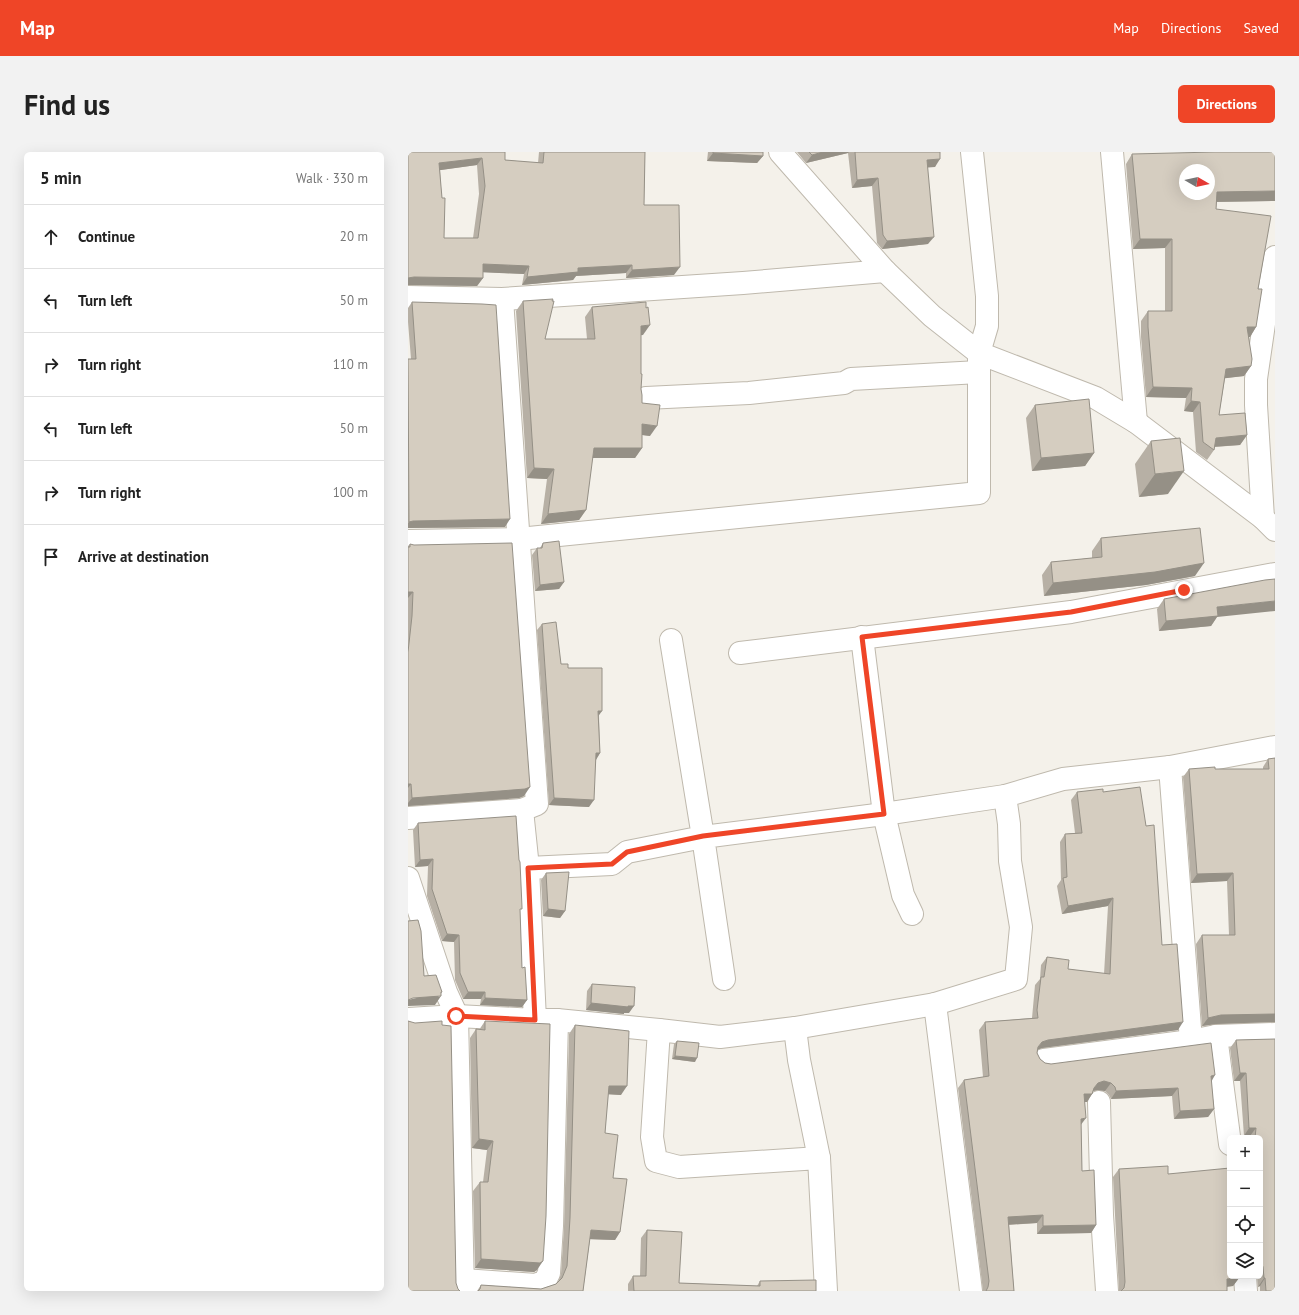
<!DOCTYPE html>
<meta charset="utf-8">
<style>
:root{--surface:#fff;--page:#f2f2f2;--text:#222;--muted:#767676;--line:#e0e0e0;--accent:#ef4527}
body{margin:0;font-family:"PT Sans",sans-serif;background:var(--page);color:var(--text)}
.controls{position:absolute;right:12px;bottom:12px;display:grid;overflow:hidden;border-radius:6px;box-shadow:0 4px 16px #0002}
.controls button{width:36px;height:36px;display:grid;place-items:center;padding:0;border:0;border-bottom:1px solid var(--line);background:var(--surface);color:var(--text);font:20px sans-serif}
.compass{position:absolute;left:771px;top:12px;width:36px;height:36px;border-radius:50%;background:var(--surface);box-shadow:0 4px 16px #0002;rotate:99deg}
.stop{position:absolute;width:12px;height:12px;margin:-9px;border:3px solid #ef4527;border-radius:50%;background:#fff}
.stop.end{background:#ef4527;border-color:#fff;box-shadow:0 1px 4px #0008}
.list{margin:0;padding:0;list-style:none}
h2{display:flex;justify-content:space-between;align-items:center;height:52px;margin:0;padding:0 16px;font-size:17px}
h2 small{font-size:13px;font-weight:400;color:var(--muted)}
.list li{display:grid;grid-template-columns:26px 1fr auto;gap:12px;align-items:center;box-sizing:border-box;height:64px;padding:0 16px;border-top:1px solid var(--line)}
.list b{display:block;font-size:15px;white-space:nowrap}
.list em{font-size:13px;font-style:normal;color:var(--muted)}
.icon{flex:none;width:22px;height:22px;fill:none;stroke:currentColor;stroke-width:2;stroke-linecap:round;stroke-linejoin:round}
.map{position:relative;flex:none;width:867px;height:1139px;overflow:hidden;border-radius:6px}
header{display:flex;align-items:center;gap:24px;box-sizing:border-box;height:56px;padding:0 20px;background:var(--accent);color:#fff}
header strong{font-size:19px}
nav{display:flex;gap:22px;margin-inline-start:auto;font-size:14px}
.intro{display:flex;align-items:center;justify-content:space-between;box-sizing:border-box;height:96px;padding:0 24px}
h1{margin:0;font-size:28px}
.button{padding:10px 18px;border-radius:6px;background:var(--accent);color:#fff;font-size:14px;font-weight:700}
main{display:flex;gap:24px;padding:0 24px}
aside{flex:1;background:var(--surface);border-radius:6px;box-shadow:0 4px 16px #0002}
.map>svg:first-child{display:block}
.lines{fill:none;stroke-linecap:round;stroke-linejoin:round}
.minor-casing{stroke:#bfb9ad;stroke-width:24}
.tertiary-casing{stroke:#bfb9ad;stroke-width:24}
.minor{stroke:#fff;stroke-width:22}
.tertiary{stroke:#fff;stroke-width:22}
.wall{fill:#b7b0a5;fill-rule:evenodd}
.shaded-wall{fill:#959086}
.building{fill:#d5cdc0;stroke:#959086;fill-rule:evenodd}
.route{stroke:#ef4527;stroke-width:5}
</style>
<header>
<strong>Map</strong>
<nav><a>Map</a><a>Directions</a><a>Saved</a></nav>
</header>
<div class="intro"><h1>Find us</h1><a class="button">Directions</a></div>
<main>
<aside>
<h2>5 min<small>Walk · 330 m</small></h2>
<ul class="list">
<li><svg class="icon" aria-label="ahead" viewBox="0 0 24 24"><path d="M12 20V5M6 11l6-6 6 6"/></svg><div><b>Continue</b></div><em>20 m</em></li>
<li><svg class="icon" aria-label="left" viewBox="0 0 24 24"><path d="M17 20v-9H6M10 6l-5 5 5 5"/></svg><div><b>Turn left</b></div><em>50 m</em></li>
<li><svg class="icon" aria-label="right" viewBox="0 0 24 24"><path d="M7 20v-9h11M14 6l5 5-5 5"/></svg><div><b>Turn right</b></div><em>110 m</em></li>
<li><svg class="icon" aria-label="left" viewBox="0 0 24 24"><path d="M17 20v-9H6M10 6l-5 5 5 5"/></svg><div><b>Turn left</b></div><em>50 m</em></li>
<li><svg class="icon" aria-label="right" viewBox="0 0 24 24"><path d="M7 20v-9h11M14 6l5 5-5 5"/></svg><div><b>Turn right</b></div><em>100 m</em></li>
<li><svg class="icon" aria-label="arrive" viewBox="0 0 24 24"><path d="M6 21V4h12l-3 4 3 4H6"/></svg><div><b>Arrive at destination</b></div></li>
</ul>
</aside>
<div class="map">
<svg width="867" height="1139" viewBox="0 0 867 1139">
<rect width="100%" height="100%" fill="#f4f1ea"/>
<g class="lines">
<defs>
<g id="minor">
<polyline points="704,0 728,270"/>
<polyline points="0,145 94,147 335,131 477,119"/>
<polyline points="94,147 129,652 114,658 120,716"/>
<polyline points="238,246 341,241 436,231 443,227 571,220"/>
<polyline points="855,366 848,253 848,227 858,158 867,105"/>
<polyline points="0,389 111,387 571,341 571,201 579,174 579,144 564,0"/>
<polyline points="454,485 476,662 495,743 504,762"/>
<polyline points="332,501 663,460 867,422"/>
<polyline points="762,615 783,889 808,884 867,882"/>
<polyline points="0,666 114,658"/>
<polyline points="0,726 38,840 49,864 55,1139"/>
<polyline points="316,827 295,685 476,662 597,644"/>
<polyline points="527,852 563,1139"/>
<polyline points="0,867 49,864 127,868 120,716 204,712 219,700 295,685 263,488"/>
<polyline points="149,868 251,878"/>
<polyline points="387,876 312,885 251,878 244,985 248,1009 271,1015 411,1006 418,1139"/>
<polyline points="808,884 822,992"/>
<polyline points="636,908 783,889"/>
<polyline points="691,950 694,1063 699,1139"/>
<polyline points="411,1006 391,908 387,876 527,852 608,827 613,775 602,709 601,672 597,644 655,627 762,615 867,595"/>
<polyline points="837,1124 838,1139"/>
<polyline points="55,1128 128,1133 137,1129 141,1121 144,1074 149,868 127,868"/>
</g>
<polyline id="tertiary" points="372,0 477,119 524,164 571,201 688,246 728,270 855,366 867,378"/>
</defs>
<use href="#minor" class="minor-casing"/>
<use href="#tertiary" class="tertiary-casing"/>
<use href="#minor" class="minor"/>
<use href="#tertiary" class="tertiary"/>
</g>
<g class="wall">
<path d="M 0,0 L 97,0 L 97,8 L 130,11 L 131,0 L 237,0 L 236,53 L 266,123 L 218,126 L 218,121 L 168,124 L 165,128 L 114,133 L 116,122 L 75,120 L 75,126 L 69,134 L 0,133 ZM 69,13 L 71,42 L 65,86 L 36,86 L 32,18 Z"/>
<polygon points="300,0 355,0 355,4 349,11 299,9"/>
<polygon points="389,0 532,0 527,15 520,15 520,92 474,97 469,91 464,34 444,36 440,1 398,11"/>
<polygon points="724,2 867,49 809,50 808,57 850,137 848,175 842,185 841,185 843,214 836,224 817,226 811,263 839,283 832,293 807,295 806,298 799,308 788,300 785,260 776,259 778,246 738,245 733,185 733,169 740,159 757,159 757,96 725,97 718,12"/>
<polygon points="115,149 137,187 179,187 177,165 184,155 235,183 233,183 233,237 234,251 242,284 234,283 234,296 227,306 184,306 178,358 171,368 133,372 139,327 119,326 108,159"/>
<polygon points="4,150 97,375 0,376 0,207 3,207 0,170 0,156"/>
<polygon points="627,253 686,301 677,314 624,319 618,266"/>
<polygon points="743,289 760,342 731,345 727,312"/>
<polygon points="693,386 787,424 738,433 636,444 634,423 643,410 684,406 684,399"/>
<polygon points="135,391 156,430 151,437 127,439 124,403 129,396 132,396"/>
<polygon points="2,392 116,644 111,646 0,654 0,394"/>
<polygon points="756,447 809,465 803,474 751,479 749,457"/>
<polygon points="134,472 153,512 160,516 191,564 192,601 188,607 181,655 141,653 129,478"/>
<polygon points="867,606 867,870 808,872 794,874 788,792 794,783 821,783 819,729 783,731 775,625 781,617 855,617 855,615 860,607"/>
<polygon points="669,640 695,640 754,793 770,878 634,896 630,897 629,901 632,907 637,911 643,912 803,929 806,957 800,965 766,967 764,944 703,947 701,943 697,939 690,938 685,939 684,942 679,950 676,950 673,973 674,1019 688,1073 683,1081 629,1082 629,1071 601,1073 606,1139 575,1139 550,936 556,928 575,925 571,878 577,870 624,866 627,833 632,827 633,813 639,805 660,817 696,822 700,754 654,762 649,734 653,728 652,690 657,682 667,681 663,648"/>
<polygon points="10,671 112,759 114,816 119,848 114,855 72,853 73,847 55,847 47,828 46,790 34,789 19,744 20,714 7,715 5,678"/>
<polygon points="138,721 157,759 152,766 135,764 133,728"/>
<polygon points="184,832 221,861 216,861 216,862 178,858 179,839"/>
<polygon points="77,869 129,1118 126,1120 67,1116 65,1039 72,1030 75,1030 79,998 64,996 62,886 68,877 71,878"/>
<polygon points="167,873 213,943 200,942 197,981 205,1026 212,1080 207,1088 182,1087 175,1139 69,1139 73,1133 133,1137 148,1132 150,1130 153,1122 156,1075 161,882"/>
<polygon points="867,887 867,1139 852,1139 852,1134 850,1135 849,1124 852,1124 852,986 842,986 842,984 836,984 832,929 826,929 822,896 828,888"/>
<polygon points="269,889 287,910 264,907 266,892"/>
<polygon points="711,1017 760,1022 831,1126 825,1134 819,1135 819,1139 711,1139 705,1025"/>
<polygon points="239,1078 271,1131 349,1134 352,1129 408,1139 220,1139 220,1132 225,1124 232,1124 233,1086"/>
</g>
<g class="shaded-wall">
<polygon points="415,0 441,0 440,1 398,11 404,3"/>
<polygon points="305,1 355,4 349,11 299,9"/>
<polygon points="74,6 69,13 26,19 31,11"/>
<polygon points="532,7 527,15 513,16 519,8"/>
<polygon points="470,26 464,34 444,36 449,28"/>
<polygon points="867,39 867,49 802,50 809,40"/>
<polygon points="526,85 520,92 474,97 479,89"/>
<polygon points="732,87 764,87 757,96 725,97"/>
<polygon points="75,112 121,114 116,122 69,120"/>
<polygon points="224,113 218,121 168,124 165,128 114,133 119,125 170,116"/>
<polygon points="272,115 266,123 218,126 224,118"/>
<polygon points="6,125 75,126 69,134 0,133 0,126"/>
<polygon points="242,173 235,183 226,184 233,174"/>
<polygon points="839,175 848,175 842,185 833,184"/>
<polygon points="843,214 836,224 811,227 818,217"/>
<polygon points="745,235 784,236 778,246 738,245"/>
<polygon points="783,249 792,250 785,260 776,259"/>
<polygon points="234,272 249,274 242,284 227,282"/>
<polygon points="839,283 832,293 802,295 808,286"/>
<polygon points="186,296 234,296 227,306 179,306"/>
<polygon points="686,301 677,314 624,319 633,306"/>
<polygon points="126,316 146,317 139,327 119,326"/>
<polygon points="776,319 760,342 731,345 747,322"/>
<polygon points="178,358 171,368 133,372 140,362"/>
<polygon points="102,367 97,375 0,376 0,371 1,370 5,369"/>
<polygon points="796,411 787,424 738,433 636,444 645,431"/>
<polygon points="156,430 151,437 127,439 132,433"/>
<polygon points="0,440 5,440 0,446"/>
<polygon points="867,449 867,459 809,465 803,474 751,479 758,469 809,455"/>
<polygon points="190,559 194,559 189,566"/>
<polygon points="188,601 192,601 188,608"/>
<polygon points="0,632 3,632 0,636"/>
<polygon points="122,635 116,644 111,646 0,654 0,651 4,646"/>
<polygon points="146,646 186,648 181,655 141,653"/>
<polygon points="25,707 20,714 7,715 12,708"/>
<polygon points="825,721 819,729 783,731 789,722"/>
<polygon points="705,746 700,754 654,762 660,754"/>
<polygon points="140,757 157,759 152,766 135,764"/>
<polygon points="39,782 51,783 46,790 34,789"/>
<polygon points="34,840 30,845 33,844 27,853 0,854 0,848"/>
<polygon points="60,840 77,840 73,847 55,847"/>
<polygon points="77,846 119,848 114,855 72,853"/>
<polygon points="183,851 220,854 226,854 221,861 216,861 216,862 178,858"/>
<polygon points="867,862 867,870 808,872 794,874 800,866 813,863"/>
<polygon points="775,870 770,878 634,896 629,898 625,903 634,890 640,888"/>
<polygon points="267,904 289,906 287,910 264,907"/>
<polygon points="832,921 838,921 832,929 826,929"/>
<polygon points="807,923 802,932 803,924"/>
<polygon points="696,929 703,931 697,939 690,938 685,939 684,942 679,950 670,950 676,942 686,936 690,931"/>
<polygon points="201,934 219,934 213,943 195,942"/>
<polygon points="770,936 764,944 703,947 708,939"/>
<polygon points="806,957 800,965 766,967 772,959"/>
<polygon points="678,966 672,974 673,967"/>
<polygon points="841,976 848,976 842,984 836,984"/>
<polygon points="71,987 85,989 79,998 64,996"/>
<polygon points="635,1063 629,1071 594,1073 600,1065"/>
<polygon points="688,1073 683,1081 629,1082 635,1074"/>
<polygon points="183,1078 212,1080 207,1088 177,1087"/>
<polygon points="73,1107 135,1109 129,1118 126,1120 67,1116"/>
<polygon points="831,1126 825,1134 813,1135 819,1127"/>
<polygon points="856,1126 857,1126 852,1134 850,1135"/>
</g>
<g class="building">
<path d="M 0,0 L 97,0 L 97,8 L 135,11 L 136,0 L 237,0 L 236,53 L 271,53 L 272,115 L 224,118 L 224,113 L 170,116 L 170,120 L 119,125 L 121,114 L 75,112 L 75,126 L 6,125 L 0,126 ZM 74,6 L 77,34 L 70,86 L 36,86 L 37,46 L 34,46 L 31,11 Z"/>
<polygon points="305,0 355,0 355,4 305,1"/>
<polygon points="401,0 415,0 404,3"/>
<polygon points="447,0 532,0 532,7 519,8 526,85 479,89 475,83 470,26 449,28"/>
<path d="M 807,0 L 867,0 L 867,39 L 809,40 L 808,57 L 863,64 L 850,137 L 854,137 L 848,175 L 839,175 L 844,207 L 843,214 L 818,217 L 811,263 L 837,261 L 839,283 L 808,286 L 806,298 L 795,290 L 792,250 L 783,249 L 784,236 L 745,235 L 740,175 L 740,159 L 764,159 L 764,87 L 732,87 L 724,2 ZM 777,18 L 801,18 L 801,42 L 777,42 Z"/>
<polygon points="145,147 144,149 146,149 137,187 187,187 184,155 238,150 238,156 240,155 242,173 233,174 233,222 234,222 233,237 234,243 234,251 252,253 249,274 234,272 234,296 186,296 178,358 140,362 146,317 126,316 115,149"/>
<polygon points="4,150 74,152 88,153 102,367 5,369 1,370 0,207 8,207"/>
<polygon points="681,247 686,301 633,306 627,253"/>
<polygon points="772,286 776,319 747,322 743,289"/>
<polygon points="792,376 796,411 747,420 645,431 643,410 694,405 693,386"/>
<polygon points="151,389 156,430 132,433 129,396 134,396 135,391"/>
<polygon points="104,391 122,635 117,637 4,646 3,632 0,632 0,500 4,464 5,440 0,440 0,395 2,395 2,392 6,393"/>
<polygon points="867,427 867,449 809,455 810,464 758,469 756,447 857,428"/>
<polygon points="148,470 153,512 160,512 160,516 194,516 194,559 190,559 192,601 188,601 186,648 146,646 134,472"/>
<polygon points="867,606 867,862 813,863 800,866 794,783 827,783 825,721 789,722 781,617 807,615 807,617 861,617 860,607"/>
<polygon points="732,635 738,674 746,673 754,793 769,792 775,870 640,888 634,890 630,895 629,901 632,907 637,911 643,912 803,891 807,923 803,924 806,957 772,959 770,936 708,939 707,935 703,931 696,929 690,931 686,936 684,942 676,942 678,966 673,967 674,1019 686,1018 688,1073 635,1074 635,1063 600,1065 606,1139 578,1139 580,1135 581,1129 556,928 581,924 577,870 630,866 629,858 633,825 636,825 639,805 661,808 660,817 702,822 705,746 660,754 655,726 659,725 657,682 674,681 669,640 695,637 695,640"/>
<polygon points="108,664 111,708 112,710 114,755 114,757 112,757 114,816 117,815 119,848 77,846 77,840 60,840 52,821 51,783 39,782 24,737 25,707 12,708 10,671"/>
<polygon points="161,720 157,759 140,757 138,721"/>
<polygon points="10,768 13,779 16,824 28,823 34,840 33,840 33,844 5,846 0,848 0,769"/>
<polygon points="184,832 227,835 226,854 220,854 220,855 183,851"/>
<polygon points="0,869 7,871 34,869 34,873 43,874 48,1131 50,1137 52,1139 0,1139"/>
<polygon points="77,869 142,872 138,1064 135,1109 132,1111 73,1107 72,1030 80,1030 85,989 71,987 68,877 77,878"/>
<polygon points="167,873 221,879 219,934 201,934 197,981 210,983 205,1026 219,1027 212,1080 183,1078 175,1139 70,1139 72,1137 73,1133 133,1137 148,1132 154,1126 159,1114 162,1066"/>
<polygon points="867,887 867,1139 858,1139 857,1126 856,1126 855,1115 853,1109 852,1108 852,986 847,986 848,976 841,976 838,921 832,921 828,888"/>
<polygon points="269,889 291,891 289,906 267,904"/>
<polygon points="760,1014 760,1022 822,1016 822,1124 831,1124 831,1126 819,1127 819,1139 713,1139 716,1136 717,1130 711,1017"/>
<polygon points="239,1078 274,1080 271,1131 352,1134 352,1129 408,1128 408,1139 226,1139 225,1124 238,1124"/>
</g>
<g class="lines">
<polyline class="route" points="48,864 127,868 120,716 204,712 219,700 295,684 476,662 454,485 663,460 776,438"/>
</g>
</svg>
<div class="controls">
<button>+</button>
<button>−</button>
<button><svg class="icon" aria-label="locate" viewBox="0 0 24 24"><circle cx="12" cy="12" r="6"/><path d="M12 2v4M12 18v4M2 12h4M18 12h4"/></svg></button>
<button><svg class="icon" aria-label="layers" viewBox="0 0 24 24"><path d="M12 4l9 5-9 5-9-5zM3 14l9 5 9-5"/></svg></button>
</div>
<svg class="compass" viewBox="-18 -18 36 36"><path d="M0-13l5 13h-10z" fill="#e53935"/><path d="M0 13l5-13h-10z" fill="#767676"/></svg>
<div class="stop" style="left:48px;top:864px"></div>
<div class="stop end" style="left:776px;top:438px"></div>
</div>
</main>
